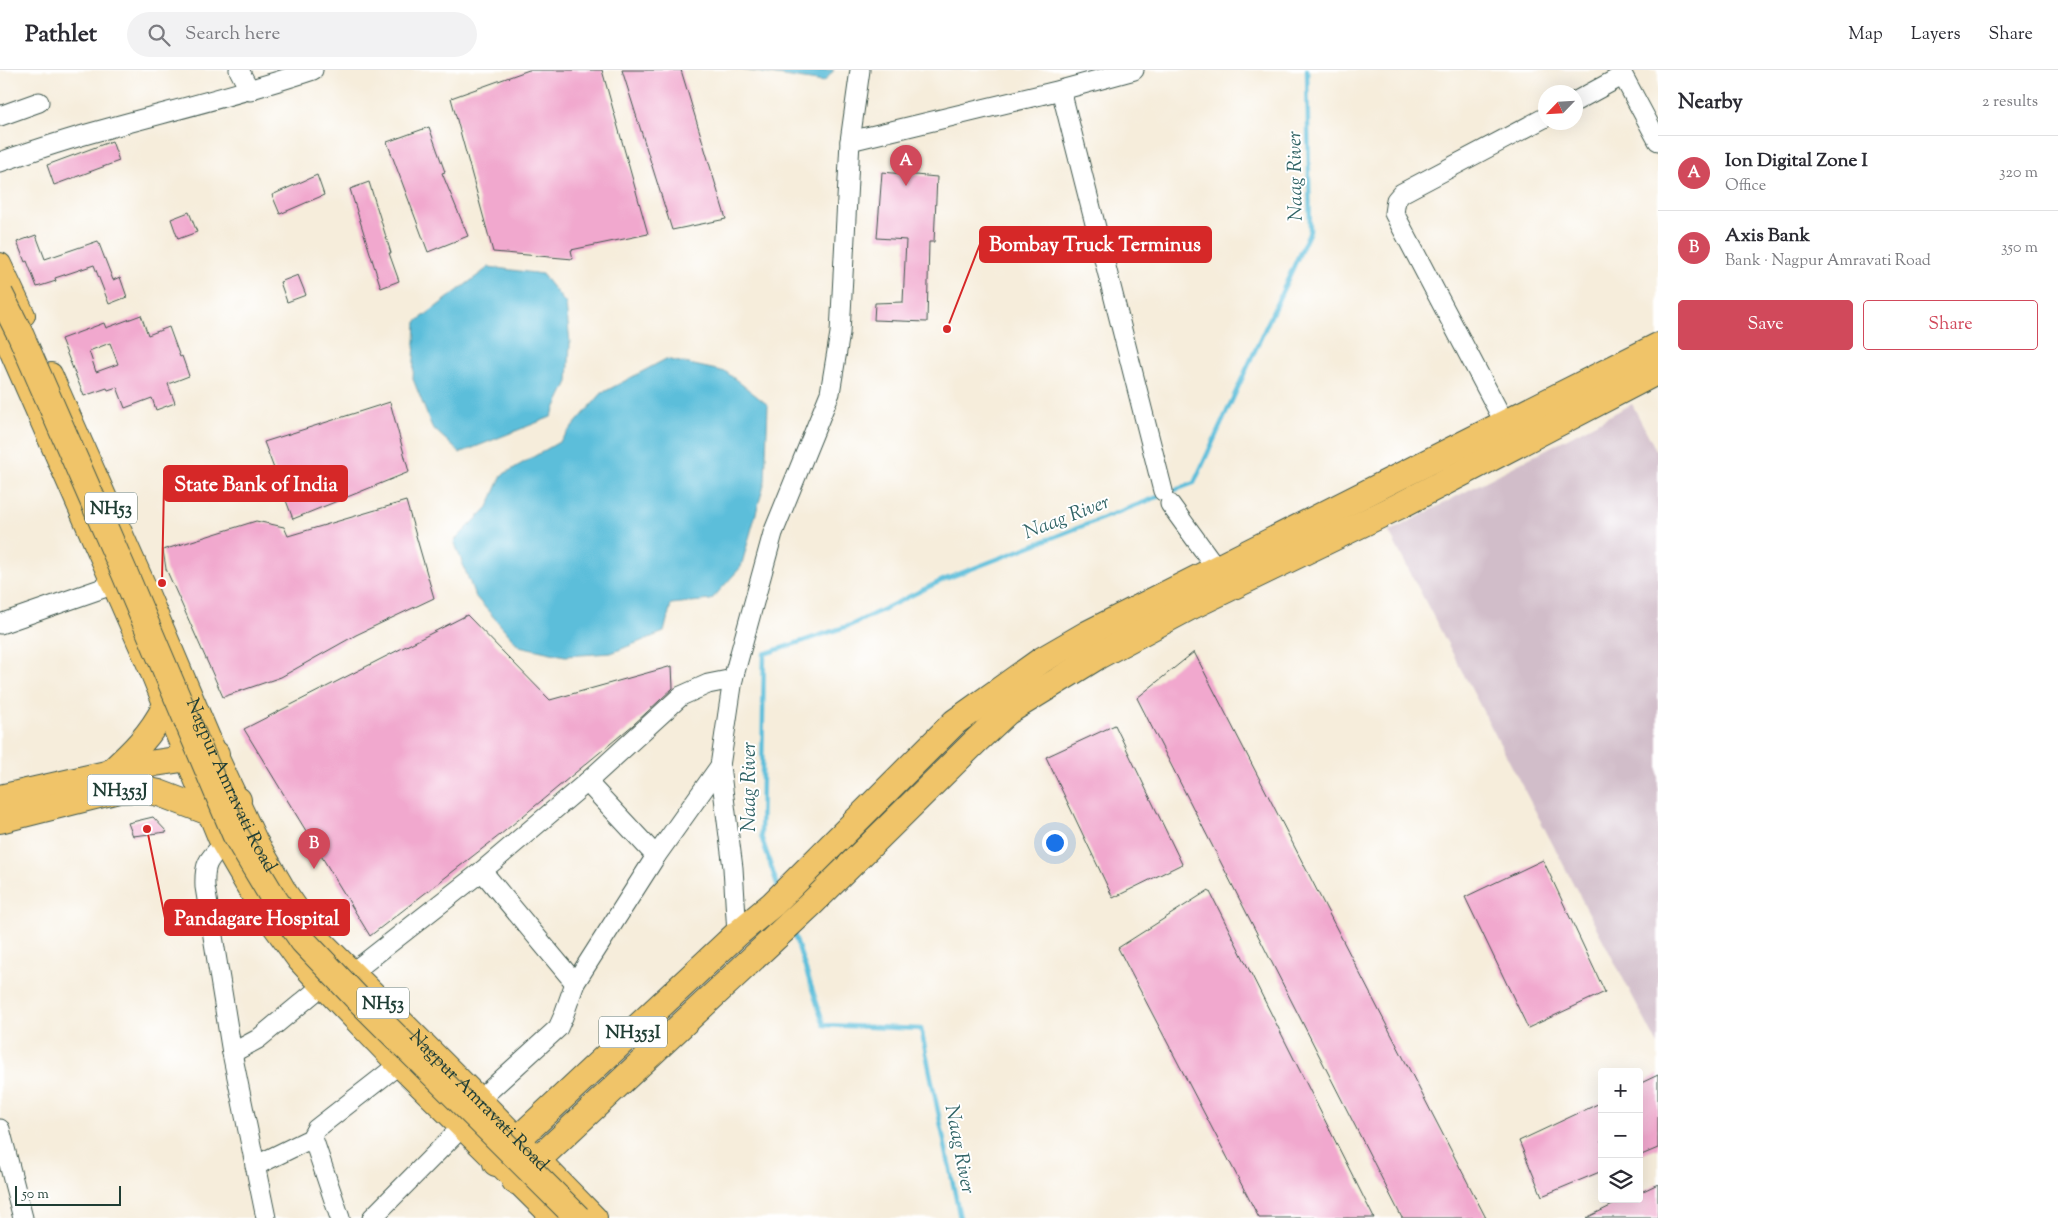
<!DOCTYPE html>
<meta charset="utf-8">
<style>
:root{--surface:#fff;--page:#f2f2f3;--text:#2b2b33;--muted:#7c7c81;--line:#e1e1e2;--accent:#d1495b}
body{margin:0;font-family:"Sorts Mill Goudy",serif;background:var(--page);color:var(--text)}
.controls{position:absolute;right:15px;bottom:15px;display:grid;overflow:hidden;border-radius:5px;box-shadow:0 5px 20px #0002}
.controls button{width:45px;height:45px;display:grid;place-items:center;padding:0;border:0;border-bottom:1px solid var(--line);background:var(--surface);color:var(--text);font:25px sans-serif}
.compass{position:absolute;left:1538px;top:15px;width:45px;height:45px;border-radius:50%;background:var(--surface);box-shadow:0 5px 20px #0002;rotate:245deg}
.scale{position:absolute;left:15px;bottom:12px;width:106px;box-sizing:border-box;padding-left:5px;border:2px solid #1f3d34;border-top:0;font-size:14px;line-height:18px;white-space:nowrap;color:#1f3d34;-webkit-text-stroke:4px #fff;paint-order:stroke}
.you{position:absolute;left:1054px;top:772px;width:18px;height:18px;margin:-12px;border:4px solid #fff;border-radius:50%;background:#1a73e8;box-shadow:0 0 0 8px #1a73e833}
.badge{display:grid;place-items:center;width:32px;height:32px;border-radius:50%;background:var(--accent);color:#fff;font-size:16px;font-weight:700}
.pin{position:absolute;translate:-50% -41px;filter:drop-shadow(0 1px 2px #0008)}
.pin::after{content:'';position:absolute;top:26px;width:18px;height:15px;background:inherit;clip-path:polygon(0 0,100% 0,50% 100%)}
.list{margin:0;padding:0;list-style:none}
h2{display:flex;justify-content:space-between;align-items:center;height:65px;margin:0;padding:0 20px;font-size:21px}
h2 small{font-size:16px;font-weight:400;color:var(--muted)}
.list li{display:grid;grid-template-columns:32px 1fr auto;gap:15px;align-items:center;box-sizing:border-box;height:75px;padding:0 20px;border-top:1px solid var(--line)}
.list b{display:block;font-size:19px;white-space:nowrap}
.list p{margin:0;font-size:16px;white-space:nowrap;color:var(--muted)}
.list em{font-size:16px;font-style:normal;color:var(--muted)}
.actions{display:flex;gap:10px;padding:15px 20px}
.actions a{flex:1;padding:11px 0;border:1px solid var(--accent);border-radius:5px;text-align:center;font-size:18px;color:var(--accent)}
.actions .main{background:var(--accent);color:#fff}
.icon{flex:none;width:28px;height:28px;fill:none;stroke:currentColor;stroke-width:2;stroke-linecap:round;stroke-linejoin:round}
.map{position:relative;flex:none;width:1658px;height:1148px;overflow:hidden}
header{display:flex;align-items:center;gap:30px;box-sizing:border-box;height:70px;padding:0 25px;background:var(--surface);border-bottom:1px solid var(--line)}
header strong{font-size:24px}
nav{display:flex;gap:28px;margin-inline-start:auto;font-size:18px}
.search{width:350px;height:45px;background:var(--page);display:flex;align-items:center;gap:12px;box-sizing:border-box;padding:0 18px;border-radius:28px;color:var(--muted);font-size:19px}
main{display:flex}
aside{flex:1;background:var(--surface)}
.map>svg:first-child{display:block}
.industrial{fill:#d1bdc9}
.water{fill:#5cbeda;stroke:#3e7e87}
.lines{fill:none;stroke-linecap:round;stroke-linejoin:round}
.stream{stroke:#5cbeda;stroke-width:4.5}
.building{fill:#f1a8ce;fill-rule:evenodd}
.minor-casing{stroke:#3f574d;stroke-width:21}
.major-casing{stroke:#3f574d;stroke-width:24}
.highway-casing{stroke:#3f574d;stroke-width:28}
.minor{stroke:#fff;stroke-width:19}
.major{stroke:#f0c469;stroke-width:22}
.highway{stroke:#f0c469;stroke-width:26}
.highway-bridge-casing{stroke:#3f574d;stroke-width:28;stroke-linecap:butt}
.highway-bridge{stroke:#f0c469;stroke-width:26}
.labels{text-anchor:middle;stroke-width:4;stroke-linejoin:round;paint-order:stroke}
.shield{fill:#fff;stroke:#627771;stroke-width:1}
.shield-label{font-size:18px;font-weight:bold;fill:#1f3d34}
.street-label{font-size:19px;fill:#1f3d34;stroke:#fff}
.water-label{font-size:20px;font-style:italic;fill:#316466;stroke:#fff}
.leader{fill:none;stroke:#d62828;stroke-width:2}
.callout-dot{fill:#d62828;stroke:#fff;stroke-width:2}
.callout{fill:#d62828;stroke:#d62828;stroke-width:2}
.callout-label{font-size:20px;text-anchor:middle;font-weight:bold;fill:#fff}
</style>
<header>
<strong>Pathlet</strong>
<div class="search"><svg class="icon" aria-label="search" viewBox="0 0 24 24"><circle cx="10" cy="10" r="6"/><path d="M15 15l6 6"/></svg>Search here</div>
<nav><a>Map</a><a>Layers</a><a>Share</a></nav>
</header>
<main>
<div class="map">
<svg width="1658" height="1148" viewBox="0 0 1658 1148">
<rect width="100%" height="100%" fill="#fff"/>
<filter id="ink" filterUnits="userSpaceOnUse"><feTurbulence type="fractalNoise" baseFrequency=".02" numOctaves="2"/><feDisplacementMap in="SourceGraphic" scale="10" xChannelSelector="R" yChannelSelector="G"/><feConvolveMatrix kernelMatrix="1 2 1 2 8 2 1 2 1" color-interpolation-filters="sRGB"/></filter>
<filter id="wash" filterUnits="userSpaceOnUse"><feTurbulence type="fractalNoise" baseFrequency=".0096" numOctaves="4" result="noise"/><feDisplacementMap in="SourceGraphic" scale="20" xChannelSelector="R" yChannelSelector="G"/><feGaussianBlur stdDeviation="1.12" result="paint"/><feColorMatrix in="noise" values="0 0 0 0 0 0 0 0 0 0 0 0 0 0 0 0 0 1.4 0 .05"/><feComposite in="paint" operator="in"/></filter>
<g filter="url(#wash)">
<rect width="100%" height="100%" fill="#f6eddb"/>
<polygon class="industrial" points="1632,334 1658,384 1658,975 1389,462"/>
<g class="water">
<polygon points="744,0 834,0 824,12"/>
<polygon points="489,197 542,204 566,234 570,273 568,312 551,347 460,383 432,357 413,309 416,252"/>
<polygon points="666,289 726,302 768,335 765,411 741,497 711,530 671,534 664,562 611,583 565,586 519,576 475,526 454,471 488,437 502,405 559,372 602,323"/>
</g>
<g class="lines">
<g class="stream">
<polyline points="1167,423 1194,413 1310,161 1307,0"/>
<polyline points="778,817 761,766 764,584 851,555 943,510 1160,426"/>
<polyline points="793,861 824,955 921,959 960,1148"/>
</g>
</g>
<g id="blocks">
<g class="building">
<polygon points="529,0 602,0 648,164 571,180 573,189 493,182 451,28"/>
<polygon points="622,0 681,0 726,149 672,160"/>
<polygon points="429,57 445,102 442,103 468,166 428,182 387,72"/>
<polygon points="112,71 119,91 54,115 47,95"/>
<polygon points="882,102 937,107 934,172 929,172 927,252 874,250 875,233 903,232 906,170 877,168"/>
<polygon points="317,105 324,125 280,144 272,125"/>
<polygon points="369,112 391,183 389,183 399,211 381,218 350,119"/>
<polygon points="189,142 197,162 178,169 171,149"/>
<polygon points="36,165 45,189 98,171 113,210 120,207 127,227 109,234 94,195 55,208 56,211 37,217 27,191 25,192 17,172"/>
<polygon points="298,205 306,225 287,232 280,212"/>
<path d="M 141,245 L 148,265 L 169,257 L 180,287 L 182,286 L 189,306 L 168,314 L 175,333 L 156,340 L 152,328 L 125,338 L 117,317 L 108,320 L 107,318 L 84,326 L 61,269 L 104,253 L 106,258 ZM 110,273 L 118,294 L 96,302 L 89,281 Z"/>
<polygon points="390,332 409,402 293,449 264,372"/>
<polygon points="406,431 434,528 356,565 281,607 223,627 166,499 163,480 256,451 284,457 288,466"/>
<polygon points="467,545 550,630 672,596 673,618 633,655 500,765 370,866 244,659"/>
<polygon points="1194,582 1486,1148 1402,1148 1137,628"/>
<polygon points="1115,655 1182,794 1113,828 1046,687"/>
<polygon points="153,747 167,762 133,766 128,753"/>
<polygon points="1543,790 1605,922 1528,958 1465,827"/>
<polygon points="1209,820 1374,1148 1259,1148 1118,878"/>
<polygon points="1658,1005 1658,1078 1639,1086 1639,1014"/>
<polygon points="1602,1032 1602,1101 1542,1126 1519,1071"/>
<polygon points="1658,1114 1658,1148 1586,1148 1625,1129 1639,1129 1639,1123"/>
</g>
</g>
</g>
<g filter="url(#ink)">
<use href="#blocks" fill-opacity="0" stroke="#3f574d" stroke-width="1"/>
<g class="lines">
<defs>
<g id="minor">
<polyline points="239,0 250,21"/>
<polyline points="1620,0 1658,71"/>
<polyline points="1061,20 1134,0"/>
<polyline points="1576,31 1622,6"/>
<polyline points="0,46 39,32"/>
<polyline points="850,71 1061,20 1163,421"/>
<path d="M 0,92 C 32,81 65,70 98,61 C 170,41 242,24 313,0"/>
<polyline points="1510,363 1394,143 1396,130 1402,123 1546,47"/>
<polyline points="1170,434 1217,499"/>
<polyline points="0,554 112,515"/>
<polyline points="587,712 656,786"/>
<path d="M 223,775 C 207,790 204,795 205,817 L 232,983 L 266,1148"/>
<polyline points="482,801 575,913"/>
<polyline points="737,864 733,798 720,696 733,609 773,463 830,323 840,263 850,71 860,0"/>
<polyline points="353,902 482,801 587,712 681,626 708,614 733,609"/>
<polyline points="232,983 258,969 322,916"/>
<polyline points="480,1029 558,958 563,947 575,913 656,786 720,696"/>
<polyline points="0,1059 23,1148"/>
<polyline points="310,1070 316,1059 398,995"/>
<polyline points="255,1096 306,1071 314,1071 340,1148"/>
<polyline points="372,1148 461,1058"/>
</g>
<g id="major">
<polyline points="0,194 24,245"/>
<polyline points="0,257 150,599 219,768 258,835 298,890 322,916 398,995 553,1148"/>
<path id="s1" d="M 51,304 L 144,514 L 216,684 L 256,770 L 286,822 L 315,864 L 480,1029 L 596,1148"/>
</g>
<g id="highway">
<path d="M 110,703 C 132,683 151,665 165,637"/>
<polyline points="0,728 155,693 216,684"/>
<polyline points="0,750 119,720 140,719 159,723 209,742 238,730"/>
<polyline points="496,1093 518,1069 737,864 773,834 955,652 1042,590 1087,564 1658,276"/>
<polyline points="515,1111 811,834 976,671 1007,642 1098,586 1188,538 1399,436 1658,301"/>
</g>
</defs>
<use href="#minor" class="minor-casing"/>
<use href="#major" class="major-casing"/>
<use href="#highway" class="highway-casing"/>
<use href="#minor" class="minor"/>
<use href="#major" class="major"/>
<use href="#highway" class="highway"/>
<defs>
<polyline id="highway-bridge" points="0,224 21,266 125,504 235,764 274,829 303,871 360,931 578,1148"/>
</defs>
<use href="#highway-bridge" class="highway-bridge-casing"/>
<use href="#highway-bridge" class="highway-bridge"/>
</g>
</g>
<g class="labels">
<g class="shield">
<rect x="85" y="422.5" width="52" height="31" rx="4"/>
<rect x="87.5" y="704.5" width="65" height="31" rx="4"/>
<rect x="357" y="917.5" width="52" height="31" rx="4"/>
<rect x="599" y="946.5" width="68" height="31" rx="4"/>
</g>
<g class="shield-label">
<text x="111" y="444">NH53</text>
<text x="120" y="726">NH353J</text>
<text x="383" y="939">NH53</text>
<text x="633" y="968">NH353I</text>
</g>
<g class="street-label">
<text dy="7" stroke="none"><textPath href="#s1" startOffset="449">Nagpur Amravati Road</textPath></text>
<text dy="7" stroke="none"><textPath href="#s1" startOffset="854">Nagpur Amravati Road</textPath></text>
</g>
<g class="water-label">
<text transform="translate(1294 106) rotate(-91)" y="7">Naag River</text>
<text transform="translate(1066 446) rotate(-21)" y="7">Naag River</text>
<text transform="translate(748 717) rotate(-90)" y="7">Naag River</text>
<text transform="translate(961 1079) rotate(79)" y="7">Naag River</text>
</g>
</g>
<path class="leader" d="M947 259L980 174M162 513L164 414M147 759L165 848"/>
<g class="callout-dot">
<circle cx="947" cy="259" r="5"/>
<circle cx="162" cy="513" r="5"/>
<circle cx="147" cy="759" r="5"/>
</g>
<g class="callout">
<rect x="980" y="157" width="231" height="35" rx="5"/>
<rect x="164" y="396" width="183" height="35" rx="5"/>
<rect x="165" y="830" width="184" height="35" rx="5"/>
</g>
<g class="callout-label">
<text x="1095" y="181">Bombay Truck Terminus</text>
<text x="256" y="421">State Bank of India</text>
<text x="257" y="855">Pandagare Hospital</text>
</g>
</svg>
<div class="controls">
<button>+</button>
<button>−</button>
<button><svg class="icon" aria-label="layers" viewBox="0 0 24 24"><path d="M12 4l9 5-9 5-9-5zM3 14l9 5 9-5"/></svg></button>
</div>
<svg class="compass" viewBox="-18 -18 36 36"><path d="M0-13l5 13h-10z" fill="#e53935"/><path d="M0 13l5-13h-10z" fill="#7c7c81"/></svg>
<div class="scale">50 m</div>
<div class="you"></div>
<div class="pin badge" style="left:906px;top:116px">A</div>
<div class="pin badge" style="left:314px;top:799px">B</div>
</div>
<aside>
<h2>Nearby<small>2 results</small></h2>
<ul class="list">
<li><span class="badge">A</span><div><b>Ion Digital Zone I</b><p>Office</p></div><em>320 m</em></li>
<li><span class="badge">B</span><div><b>Axis Bank</b><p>Bank · Nagpur Amravati Road</p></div><em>350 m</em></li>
</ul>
<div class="actions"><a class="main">Save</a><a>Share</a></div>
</aside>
</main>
